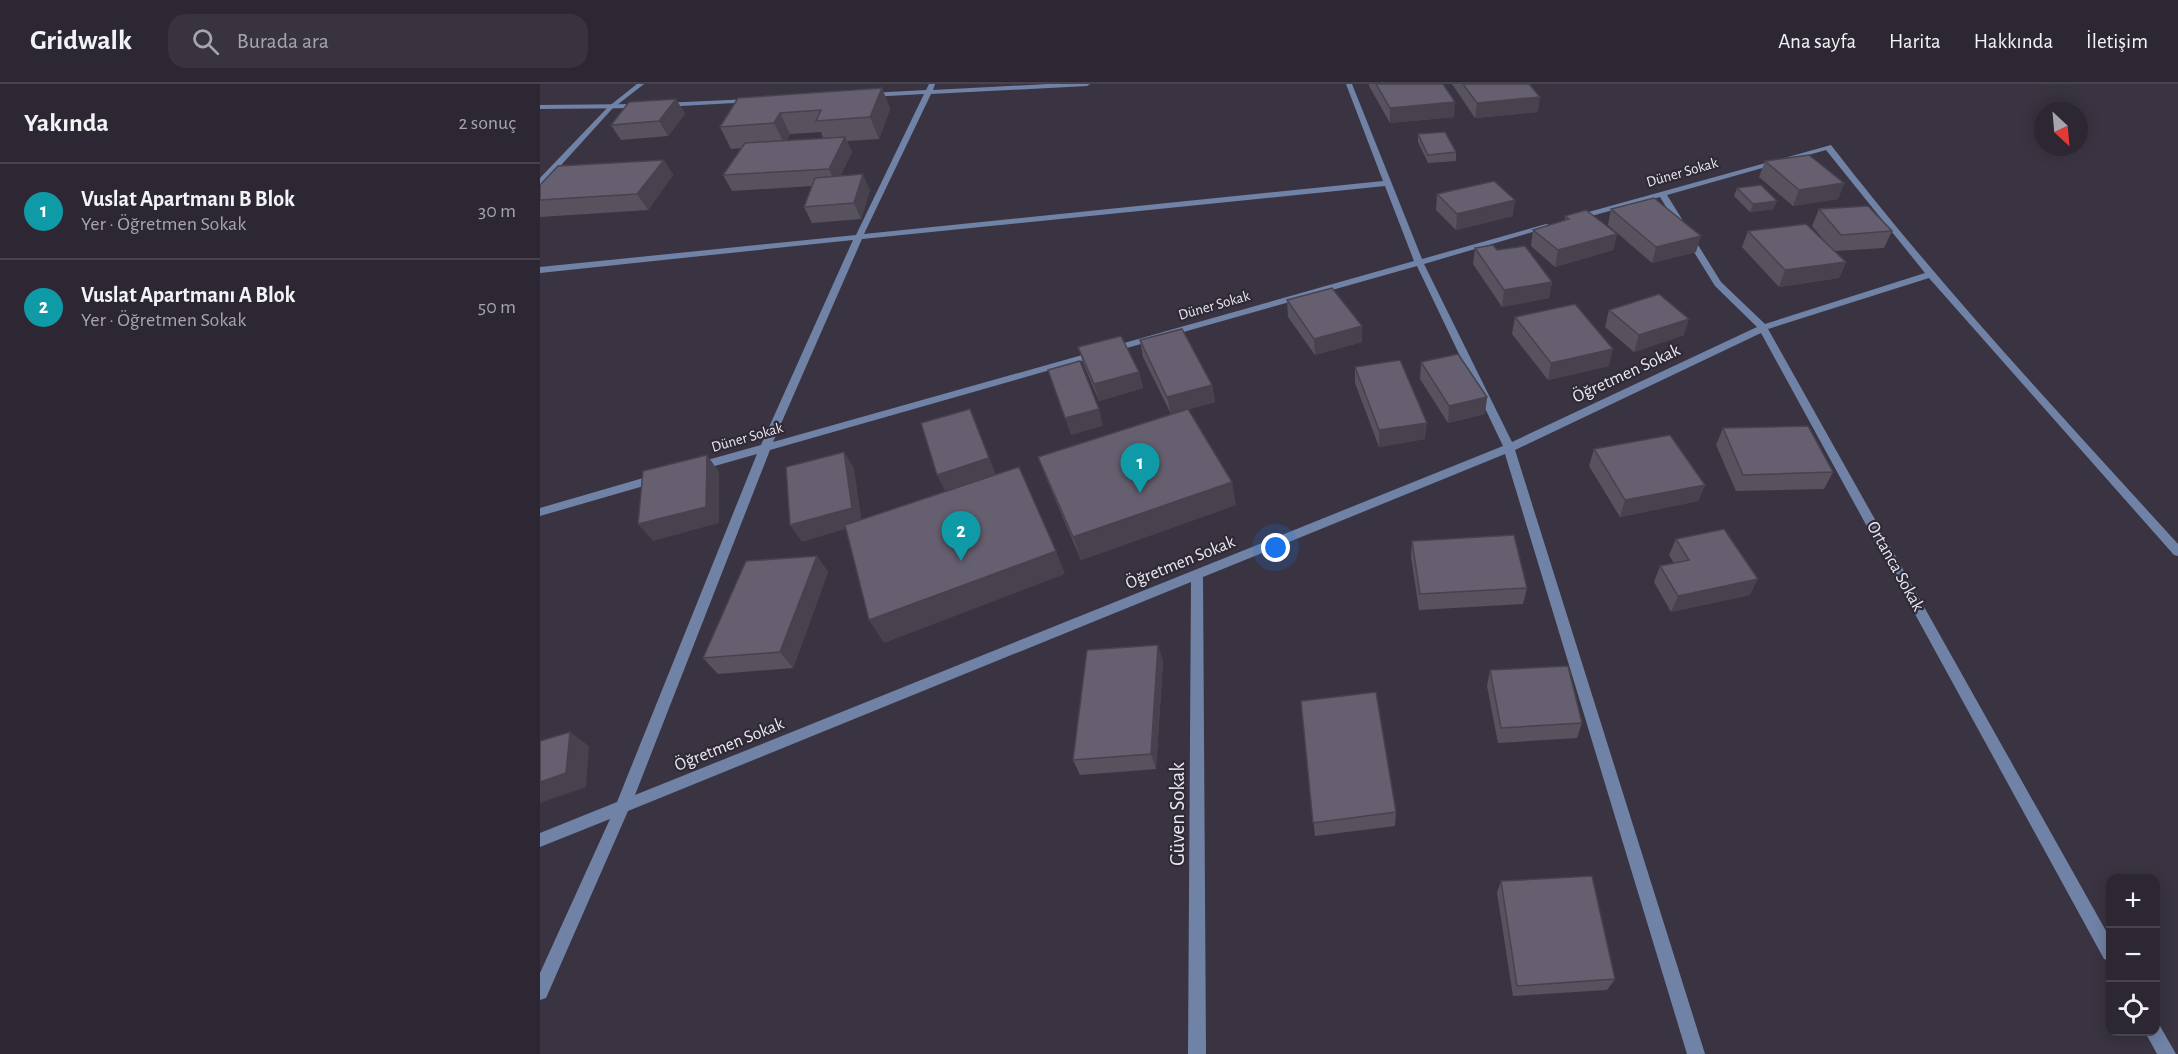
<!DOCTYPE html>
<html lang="tr">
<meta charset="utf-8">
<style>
:root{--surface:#2c2732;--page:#38333e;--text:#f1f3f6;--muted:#a6a5ac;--line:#48444d;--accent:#fd86e2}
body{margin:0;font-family:"Alegreya Sans",sans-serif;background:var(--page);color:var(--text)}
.controls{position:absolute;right:18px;bottom:18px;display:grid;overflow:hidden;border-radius:12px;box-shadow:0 3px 15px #0003}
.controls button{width:54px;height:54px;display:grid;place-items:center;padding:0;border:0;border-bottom:2px solid var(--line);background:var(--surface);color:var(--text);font:30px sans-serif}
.compass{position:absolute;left:1494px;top:18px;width:54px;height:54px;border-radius:50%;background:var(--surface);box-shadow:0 3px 15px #0003;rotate:154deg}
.you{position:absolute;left:736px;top:464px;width:21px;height:21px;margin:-15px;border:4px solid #fff;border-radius:50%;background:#1a73e8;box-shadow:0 0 0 9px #1a73e833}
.badge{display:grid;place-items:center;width:39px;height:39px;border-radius:50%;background:var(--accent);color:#fff;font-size:20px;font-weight:700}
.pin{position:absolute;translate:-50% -50px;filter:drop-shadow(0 2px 3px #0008)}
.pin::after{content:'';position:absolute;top:32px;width:21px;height:18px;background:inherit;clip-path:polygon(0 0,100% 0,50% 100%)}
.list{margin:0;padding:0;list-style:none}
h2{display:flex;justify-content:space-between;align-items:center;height:78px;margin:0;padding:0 24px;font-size:26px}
h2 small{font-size:20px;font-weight:400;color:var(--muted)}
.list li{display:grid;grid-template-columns:39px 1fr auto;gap:18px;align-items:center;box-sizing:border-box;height:96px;padding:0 24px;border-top:2px solid var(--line)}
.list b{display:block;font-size:22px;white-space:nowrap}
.list p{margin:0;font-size:20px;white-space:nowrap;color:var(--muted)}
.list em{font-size:20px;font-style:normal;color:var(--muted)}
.icon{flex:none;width:33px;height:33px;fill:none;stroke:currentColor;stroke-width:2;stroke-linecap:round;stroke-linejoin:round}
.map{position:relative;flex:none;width:1638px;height:970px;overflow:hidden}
header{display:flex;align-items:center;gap:36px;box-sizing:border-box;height:84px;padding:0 30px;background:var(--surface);border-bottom:2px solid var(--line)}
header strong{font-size:28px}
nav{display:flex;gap:33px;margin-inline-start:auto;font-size:21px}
.search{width:420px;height:54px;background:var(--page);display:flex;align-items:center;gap:15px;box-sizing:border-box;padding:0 21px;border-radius:18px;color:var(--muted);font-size:22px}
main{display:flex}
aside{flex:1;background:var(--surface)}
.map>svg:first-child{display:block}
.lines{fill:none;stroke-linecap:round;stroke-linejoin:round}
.minor{fill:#7083a6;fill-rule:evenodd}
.tertiary{fill:#7083a6;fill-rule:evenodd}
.wall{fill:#58525f;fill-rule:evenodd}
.shaded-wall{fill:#47424e}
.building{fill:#665f6f;stroke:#47424e;stroke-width:1.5}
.labels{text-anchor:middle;stroke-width:4.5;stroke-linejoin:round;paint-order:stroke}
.far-street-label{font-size:15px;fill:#ebe8f1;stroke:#302a37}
.street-label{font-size:18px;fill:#ebe8f1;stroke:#302a37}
.near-street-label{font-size:21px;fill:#ebe8f1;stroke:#302a37}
</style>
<header>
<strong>Gridwalk</strong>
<div class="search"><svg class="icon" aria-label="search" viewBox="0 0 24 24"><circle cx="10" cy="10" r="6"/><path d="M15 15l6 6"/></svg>Burada ara</div>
<nav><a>Ana sayfa</a><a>Harita</a><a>Hakkında</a><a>İletişim</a></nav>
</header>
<main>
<aside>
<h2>Yakında<small>2 sonuç</small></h2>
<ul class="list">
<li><span class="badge" style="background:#0f9aa8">1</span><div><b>Vuslat Apartmanı B Blok</b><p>Yer · Öğretmen Sokak</p></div><em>30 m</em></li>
<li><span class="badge" style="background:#0f9aa8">2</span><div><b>Vuslat Apartmanı A Blok</b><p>Yer · Öğretmen Sokak</p></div><em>50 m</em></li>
</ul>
</aside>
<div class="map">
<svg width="1638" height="970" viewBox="0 0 1638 970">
<rect width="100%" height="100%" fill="#3a3442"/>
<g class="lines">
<g class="minor">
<path d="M 389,0 L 395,0 L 393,6 L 508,0 L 550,0 L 547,2 L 391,10 L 324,150 L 843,97 L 806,0 L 812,0 L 882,175 L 1006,140 L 1013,142 L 884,180 L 972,358 L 1217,243 L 1175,202 L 1120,113 L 1037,136 L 1034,136 L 1034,132 L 1291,61 C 1399,201 1519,329 1638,460 L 1638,472 L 1634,471 L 1389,194 L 1228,245 L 1570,854 L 1570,877 L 1564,875 L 1221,249 L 975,366 L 1165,970 L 1147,970 L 965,370 L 663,493 L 666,970 L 648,970 L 651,498 L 88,727 L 6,914 L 0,916 L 0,889 L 70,735 L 0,763 L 0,749 L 77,718 L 217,370 L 157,387 L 152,383 L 153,380 L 221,361 L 313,156 L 0,189 L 0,183 L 316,151 L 384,10 L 330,13 L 327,11 L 330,9 L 386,6 ZM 1286,66 L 1385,189 L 1225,240 L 1181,198 L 1127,111 ZM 845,102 L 874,177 L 570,263 L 568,265 L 573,268 L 576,267 L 877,182 L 963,362 L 95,711 L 230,366 L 559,272 L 561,270 L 556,267 L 553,268 L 233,358 L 322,155 Z"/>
<polygon points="210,15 212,16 212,18 123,23 120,21 123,19"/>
<polygon points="0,21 100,20 103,22 100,24 0,25"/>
<polygon points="117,390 122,394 121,397 0,432 0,424"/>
<polygon points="1616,940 1620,942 1636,970 1617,970 1605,948 1616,948"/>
</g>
<polygon class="tertiary" points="97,0 104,0 72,25 3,101 0,101 0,94 68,23"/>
</g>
<g class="wall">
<polygon points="829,0 903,0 914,33 850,39 829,2"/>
<polygon points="912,0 989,0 998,28 935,34"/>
<path d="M 342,4 L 350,25 L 339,55 L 307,57 L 312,68 L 300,92 L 330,106 L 321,135 L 272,139 L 264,123 L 272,102 L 192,107 L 183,91 L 202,64 L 191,65 L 180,43 ZM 281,48 L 283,54 L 247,56 L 250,50 Z"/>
<polygon points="136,15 145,30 128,52 81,56 71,41"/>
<polygon points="878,50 916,68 916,77 888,79 878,58"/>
<polygon points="124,76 133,91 108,126 0,133 0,101"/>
<polygon points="1225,77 1304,99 1298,115 1253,122 1219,93"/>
<polygon points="1197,104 1234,125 1210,128 1194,112"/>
<polygon points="897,110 973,132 916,146 896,126"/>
<polygon points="1071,125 1156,168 1112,179 1068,141"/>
<polygon points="1279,125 1352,147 1344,164 1295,167 1306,178 1299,194 1239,203 1202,163 1208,147 1289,162 1272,142"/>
<polygon points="1025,132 1077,150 1073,166 1015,183 991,162 993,146 1025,137"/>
<polygon points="935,164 957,166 1012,198 1009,214 962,223 933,180"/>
<polygon points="747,216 822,242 822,258 775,271 748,233"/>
<polygon points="1069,226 1144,251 1094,268 1065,243"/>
<polygon points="975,233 1069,282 1008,296 972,250"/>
<polygon points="600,256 672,301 675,318 631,330 603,273"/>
<polygon points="538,263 599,288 603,304 559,317 543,279"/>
<polygon points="881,278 947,313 945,330 908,339 880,295"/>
<polygon points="815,283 885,355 839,363 815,299"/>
<polygon points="1183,344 1293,388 1284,405 1196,407 1176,361"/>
<polygon points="1054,365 1165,401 1158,417 1080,433 1049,382"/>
<polygon points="498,373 696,421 541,476 507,396"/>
<polygon points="1136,455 1210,511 1131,528 1114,498 1120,482 1134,479 1129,471"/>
<polygon points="872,457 987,504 983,520 879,526 871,473"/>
<polygon points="277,472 288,488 253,584 178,590 163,574"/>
<polygon points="623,576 616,685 540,691 533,676"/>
<polygon points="950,586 1042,639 1037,654 958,659 947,602"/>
<polygon points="761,617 856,728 855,742 775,752"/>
<polygon points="961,797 1075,895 1067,906 973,912 957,809"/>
</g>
<g class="shaded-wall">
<polygon points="342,4 350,25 339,55 330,33"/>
<polygon points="1000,13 998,28 935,34 937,19"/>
<polygon points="136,15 145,30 128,52 119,37"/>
<polygon points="915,18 914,33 850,39 850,24"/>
<polygon points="240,29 250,50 245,61 234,39"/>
<polygon points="305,53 312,68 296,101 289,85"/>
<polygon points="124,76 133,91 108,126 97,110"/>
<polygon points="323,90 330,106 321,135 314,119"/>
<polygon points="1304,99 1298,115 1253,122 1259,106"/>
<polygon points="975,116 973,132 916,146 917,130"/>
<polygon points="1237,117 1234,125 1210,128 1213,120"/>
<polygon points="1077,150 1073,166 1015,183 1018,166"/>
<polygon points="1161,152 1156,168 1112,179 1116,163"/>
<polygon points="1306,178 1299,194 1239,203 1245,186"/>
<polygon points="1012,198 1009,214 962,223 964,206"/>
<polygon points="1149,235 1144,251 1094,268 1099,251"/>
<polygon points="822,242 822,258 775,271 774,255"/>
<polygon points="1073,265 1069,282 1008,296 1011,279"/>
<polygon points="599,288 603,304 559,317 554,300"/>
<polygon points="672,301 675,318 631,330 627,313"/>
<polygon points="947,313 945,330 908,339 909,322"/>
<polygon points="430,325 456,391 405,407 397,391"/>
<polygon points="559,325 563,342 531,351 525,334"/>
<polygon points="887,339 885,355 839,363 839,346"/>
<polygon points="304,368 314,384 322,440 262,458 250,441"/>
<polygon points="167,371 179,388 179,439 113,457 98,440"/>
<polygon points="692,398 696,421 541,476 533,453"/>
<polygon points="1165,401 1158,417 1080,433 1085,416"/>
<polygon points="516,467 525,490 344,559 329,536"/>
<polygon points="277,472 288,488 253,584 240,568"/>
<polygon points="1218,495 1210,511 1131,528 1138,512"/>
<polygon points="618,561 623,576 616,685 611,670"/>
<polygon points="30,648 49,662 46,703 0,719 0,698"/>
</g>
<g class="building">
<polygon points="836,0 903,0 915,18 850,24"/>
<polygon points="923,0 989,0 1000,13 937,19"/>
<polygon points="342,4 330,33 276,37 281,26 240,29 234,39 180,43 198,14"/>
<polygon points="136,15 119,37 71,41 89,18"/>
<polygon points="905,48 916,68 888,71 878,50"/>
<polygon points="305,53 289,85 183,91 205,59"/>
<polygon points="1269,71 1304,99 1259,106 1225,77"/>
<polygon points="124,76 97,110 0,116 0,101 18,82"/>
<polygon points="323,90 314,119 264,123 275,94"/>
<polygon points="954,97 975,116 917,130 897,110"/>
<polygon points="1221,101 1237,117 1213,120 1197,104"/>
<polygon points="1114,114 1161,152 1116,163 1071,125"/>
<polygon points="1328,122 1352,147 1301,151 1279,125"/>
<polygon points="1046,126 1077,150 1018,166 993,146 1029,135 1025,132"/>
<polygon points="1266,140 1306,178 1245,186 1208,147"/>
<polygon points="953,161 957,166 985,162 1012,198 964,206 935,164"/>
<polygon points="792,204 822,242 774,255 747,216"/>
<polygon points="1119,210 1149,235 1099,251 1069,226"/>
<polygon points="1035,220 1073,265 1011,279 975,233"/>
<polygon points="642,245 672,301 627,313 600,256"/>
<polygon points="581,252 599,288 554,300 538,263"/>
<polygon points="918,270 947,313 909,322 881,278"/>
<polygon points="860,276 887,339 839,346 815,283"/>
<polygon points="540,277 559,325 525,334 508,286"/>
<polygon points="430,325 449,374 397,391 381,339"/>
<polygon points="648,325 692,398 533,453 498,373"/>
<polygon points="1268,342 1293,388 1203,391 1183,344"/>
<polygon points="1130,351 1165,401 1085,416 1054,365"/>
<polygon points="304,368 312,424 250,441 246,383"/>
<polygon points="167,371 166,423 98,440 103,387"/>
<polygon points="479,383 516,467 329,536 305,441"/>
<polygon points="1184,445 1218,495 1138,512 1120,482 1149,476 1136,455"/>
<polygon points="974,451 987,504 880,510 872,457"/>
<polygon points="277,472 240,568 163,574 206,477"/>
<polygon points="618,561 611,670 533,676 547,566"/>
<polygon points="1028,582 1042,639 961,644 950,586"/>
<polygon points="836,608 856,728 773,739 761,617"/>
<polygon points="30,648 26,689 0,698 0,657"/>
<polygon points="1052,792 1075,895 977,902 961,797"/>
</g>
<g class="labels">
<g class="far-street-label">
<text transform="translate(1142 88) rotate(-16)" y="5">Düner Sokak</text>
<text transform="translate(674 221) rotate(-16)" y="5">Düner Sokak</text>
<text transform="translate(207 353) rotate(-16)" y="5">Düner Sokak</text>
</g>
<g class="street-label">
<text transform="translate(1086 289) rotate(-25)" y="6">Öğretmen Sokak</text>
<text transform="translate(640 478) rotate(-22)" y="6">Öğretmen Sokak</text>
<text transform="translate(1356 482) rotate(61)" y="6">Ortanca Sokak</text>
<text transform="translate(189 660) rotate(-22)" y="6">Öğretmen Sokak</text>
</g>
<g class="near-street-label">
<text transform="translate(637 730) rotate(-90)" y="7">Güven Sokak</text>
</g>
</g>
</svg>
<div class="controls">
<button>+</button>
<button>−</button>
<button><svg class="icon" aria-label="locate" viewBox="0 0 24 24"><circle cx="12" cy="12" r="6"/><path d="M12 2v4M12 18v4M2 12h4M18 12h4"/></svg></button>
</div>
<svg class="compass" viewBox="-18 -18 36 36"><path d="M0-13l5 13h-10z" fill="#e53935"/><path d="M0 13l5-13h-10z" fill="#a6a5ac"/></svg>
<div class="you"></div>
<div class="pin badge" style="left:600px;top:409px;background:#0f9aa8">1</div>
<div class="pin badge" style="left:421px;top:477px;background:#0f9aa8">2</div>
</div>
</main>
